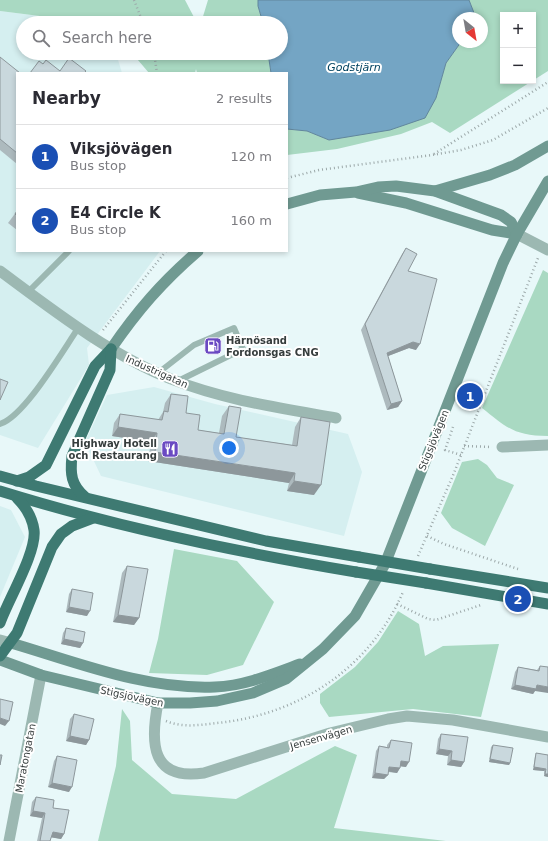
<!DOCTYPE html>
<meta charset="utf-8">
<style>
:root{--surface:#fff;--page:#f7f7f7;--text:#2b2b33;--muted:#7c7c81;--line:#e1e1e2;--accent:#6a49c2}
body{margin:0;font-family:"DejaVu Sans",sans-serif;background:var(--page);color:var(--text)}
.controls{position:absolute;right:12px;top:12px;display:grid;overflow:hidden;border-radius:0px;box-shadow:0 2px 6px #0003}
.controls button{width:36px;height:36px;display:grid;place-items:center;padding:0;border:0;border-bottom:1px solid var(--line);background:var(--surface);color:var(--text);font:20px sans-serif}
.compass{position:absolute;left:452px;top:12px;width:36px;height:36px;border-radius:50%;background:var(--surface);box-shadow:0 2px 6px #0003;rotate:149deg}
.you{position:absolute;left:229px;top:448px;width:14px;height:14px;margin:-10px;border:3px solid #fff;border-radius:50%;background:#1a73e8;box-shadow:0 0 0 6px #1a73e833}
.badge{display:grid;place-items:center;width:26px;height:26px;border-radius:50%;background:var(--accent);color:#fff;font-size:13px;font-weight:700}
.pin{position:absolute;translate:-50% -50%;border:2px solid #fff;box-shadow:0 1px 4px #0006}
.list{margin:0;padding:0;list-style:none}
h2{display:flex;justify-content:space-between;align-items:center;height:52px;margin:0;padding:0 16px;font-size:17px}
h2 small{font-size:13px;font-weight:400;color:var(--muted)}
.list li{display:grid;grid-template-columns:26px 1fr auto;gap:12px;align-items:center;box-sizing:border-box;height:64px;padding:0 16px;border-top:1px solid var(--line)}
.list b{display:block;font-size:15px;white-space:nowrap}
.list p{margin:0;font-size:13px;white-space:nowrap;color:var(--muted)}
.list em{font-size:13px;font-style:normal;color:var(--muted)}
.icon{flex:none;width:22px;height:22px;fill:none;stroke:currentColor;stroke-width:2;stroke-linecap:round;stroke-linejoin:round}
.map{position:relative;flex:none;width:548px;height:841px;overflow:hidden}
.search{position:absolute;background:var(--surface);box-shadow:0 2px 6px #0003;left:16px;top:16px;width:272px;height:44px;display:flex;align-items:center;gap:10px;box-sizing:border-box;padding:0 14px;border-radius:22px;color:var(--muted);font-size:15px}
.panel{position:absolute;background:var(--surface);box-shadow:0 2px 6px #0003;left:16px;top:72px;width:272px;height:180px;border-radius:0px}
.map>svg:first-child{display:block}
.built{fill:#d5eff0}
.green{fill:#a9d9c2;fill-rule:evenodd}
.water{fill:#74a5c4;stroke:#61869c}
.lines{fill:none;stroke-linecap:round;stroke-linejoin:round}
.path{stroke:#9ca8a9;stroke-width:2.5;stroke-dasharray:1 3;stroke-linecap:butt}
.service{stroke:#9cb8b2;stroke-width:6}
.minor{stroke:#9cb8b2;stroke-width:11}
.secondary{stroke:#709a92;stroke-width:11}
.trunk{stroke:#3e7a72;stroke-width:11}
.trunk-bridge{stroke:#3e7a72;stroke-width:11}
.wall{fill:#adbabe}
.shaded-wall{fill:#8d979b}
.building{fill:#c9d8dd;stroke:#8d979b}
.labels{text-anchor:middle;stroke-width:4;stroke-linejoin:round;paint-order:stroke}
.poi-label{font-size:10px;font-weight:bold;fill:#363d3d;stroke:#fff;text-anchor:start}
.street-label{font-size:10px;fill:#363d3d;stroke:#fff}
.water-label{font-size:11px;font-style:italic;fill:#004260;stroke:#fff}
</style>
<div class="map">
<svg width="548" height="841" viewBox="0 0 548 841">
<rect width="100%" height="100%" fill="#e8f8f9"/>
<g class="built">
<polygon points="0,11 95,23 23,23 23,53 116,53 122,73 17,73 17,251 160,251 87,348 89,365 38,448 0,435"/>
<polygon points="154,387 215,404 348,434 362,472 344,536 101,476 85,442 107,395"/>
<polygon points="0,506 11,510 25,537 0,597"/>
</g>
<g class="green">
<polygon points="0,0 185,0 197,23 95,23 0,11"/>
<polygon points="208,0 258,0 258,6 263,23 201,23"/>
<path d="M 469,0 L 548,0 L 548,71 L 450,133 L 432,122 L 401,134 L 337,149 L 287,155 L 287,129 L 307,131 L 329,140 L 436,98 L 446,63 L 461,42 L 482,42 L 482,18 L 476,18 ZM 503,15 L 533,15 L 533,81 L 503,81 Z"/>
<polygon points="132,53 268,53 271,73 197,73 196,69 195,73 149,73"/>
<path d="M 543,270 L 548,273 L 548,436 C 515,436 507,428 482,408 Z"/>
<polygon points="478,459 487,465 497,478 514,485 485,546 452,528 441,513 462,462"/>
<polygon points="174,549 237,561 274,602 243,665 207,675 149,673 158,639"/>
<polygon points="398,611 419,624 425,656 443,646 499,644 481,717 413,709 329,717 320,703 320,694 355,667 378,642"/>
<polygon points="122,709 130,721 132,760 172,794 236,799 335,746 357,755 334,828 446,841 98,841 116,766"/>
</g>
<polygon class="water" points="258,0 469,0 476,18 458,18 458,42 461,42 446,63 436,98 425,118 390,130 329,140 307,131 287,129 287,73 271,73 268,53 281,53 281,23 263,23 258,6"/>
<g class="lines">
<g class="path">
<polyline points="134,0 143,23"/>
<polyline points="154,53 157,73"/>
<polyline points="434,154 548,82"/>
<polyline points="287,178 319,170 432,155 461,150 493,140 548,108"/>
<polyline points="103,330 166,251"/>
<polyline points="453,427 445,450 461,455"/>
<polyline points="464,446 492,447"/>
<polyline points="427,536 444,544 518,569"/>
<polyline points="418,556 454,473 538,258"/>
<polyline points="397,604 428,619 436,620 481,605"/>
<path d="M 166,721 C 183,728 200,725 217,723 C 299,715 370,668 403,592"/>
</g>
<g class="service">
<polyline points="28,292 69,251"/>
<polyline points="158,373 194,345 234,328 243,349 178,381"/>
<path d="M 0,424 C 25,416 63,350 79,327"/>
</g>
<g class="minor">
<polyline points="517,234 548,250"/>
<path d="M 0,271 C 54,311 109,354 171,379 C 224,400 280,408 336,418"/>
<polyline points="502,447 548,445"/>
<polyline points="0,640 11,643"/>
<path d="M 158,703 C 150,743 151,781 204,773 L 330,733 L 388,719 L 407,716 L 453,720 L 548,737"/>
<polyline points="9,841 41,675"/>
</g>
<g class="secondary">
<polyline points="435,191 490,175 515,165 548,146"/>
<polyline points="358,193 406,203 492,230 517,234"/>
<polyline points="287,204 320,195 356,192 378,187 396,186 435,191 501,215 511,222 517,234"/>
<path d="M 111,349 C 137,311 162,282 198,251"/>
<path d="M 11,643 C 76,662 145,690 215,687 C 244,686 273,674 300,664"/>
<polyline points="0,660 41,675 158,703 190,703 217,701 253,693 286,679 323,649 355,616 385,564 503,263 517,234 548,181"/>
</g>
<g class="trunk">
<polyline points="0,476 36,486 266,541 359,557"/>
<polyline points="17,481 29,477 46,465 95,366 111,349"/>
<path d="M 0,491 C 116,527 236,552 356,572"/>
<path d="M 85,497 C 71,485 70,474 72,456 L 110,370 L 111,349"/>
<polyline points="430,569 548,588"/>
<polyline points="426,583 548,604"/>
<path d="M 0,623 C 8,600 37,552 34,530 C 32,516 26,507 17,498"/>
<polyline points="0,656 17,633 52,547 61,534 72,526 93,518"/>
</g>
<g class="trunk-bridge">
<polyline points="359,557 430,569"/>
<polyline points="356,572 426,583"/>
</g>
</g>
<g class="wall">
<polygon points="0,57 17,73 17,164 0,150"/>
<polygon points="17,211 17,230 8,223"/>
<polygon points="406,248 416,350 409,348 388,356 402,401 398,407 387,410 361,330 402,254"/>
<polygon points="171,394 198,430 219,433 222,416 229,406 236,437 292,445 295,427 301,417 314,495 287,491 289,483 148,461 151,442 112,436 114,423 120,414 158,420 163,412 165,403"/>
<polygon points="127,566 139,618 134,625 113,622 122,573"/>
<polygon points="72,589 87,616 66,612 69,594"/>
<polygon points="66,628 83,643 80,648 61,644 63,633"/>
<polygon points="540,666 535,691 533,694 511,689 515,672 518,667 537,670"/>
<polygon points="74,714 89,740 86,745 66,741 70,719"/>
<polygon points="441,734 464,762 461,767 447,765 448,756 436,754 438,739"/>
<polygon points="391,740 406,767 400,766 400,768 397,773 388,772 388,775 384,779 372,778 376,751 379,746 387,747 387,745"/>
<polygon points="493,745 510,763 509,765 489,762 491,747"/>
<polygon points="536,753 548,755 548,777 544,776 544,771 533,770 535,756"/>
<polygon points="57,756 69,792 48,787 54,761"/>
<polygon points="36,797 53,808 64,834 61,839 51,837 50,841 37,841 42,818 30,816 32,802"/>
</g>
<g class="shaded-wall">
<polygon points="413,342 420,344 416,350 409,348 383,358 387,353"/>
<polygon points="402,401 398,407 387,410 391,404"/>
<polygon points="118,427 157,433 151,442 112,436"/>
<polygon points="155,452 295,473 289,483 148,461"/>
<polygon points="294,481 321,485 314,495 287,491"/>
<polygon points="69,607 90,611 87,616 66,612"/>
<polygon points="118,615 139,618 134,625 113,622"/>
<polygon points="64,639 83,643 80,648 61,644"/>
<polygon points="515,685 537,685 548,687 548,693 535,691 533,694 511,689"/>
<polygon points="0,718 9,721 5,726 0,724"/>
<polygon points="70,736 89,740 86,745 66,741"/>
<polygon points="439,749 452,751 448,756 436,754"/>
<polygon points="490,759 510,763 509,765 489,762"/>
<polygon points="451,760 464,762 461,767 447,765"/>
<polygon points="401,761 409,762 406,767 398,766"/>
<polygon points="389,767 400,768 397,773 386,771"/>
<polygon points="534,767 546,769 544,771 533,770"/>
<polygon points="375,773 388,775 384,779 372,778"/>
<polygon points="545,774 548,774 548,777 544,776"/>
<polygon points="52,783 72,787 69,792 48,787"/>
<polygon points="33,811 45,813 42,818 30,816"/>
<polygon points="53,832 64,834 61,839 49,837"/>
</g>
<g class="building">
<polygon points="0,57 20,73 17,73 17,153 0,139"/>
<polygon points="69,58 86,71 84,73 30,73 39,61 43,64 46,60 60,71"/>
<polygon points="17,211 17,216 15,214"/>
<polygon points="406,248 417,254 408,271 437,279 420,344 413,342 387,353 402,401 391,404 365,324"/>
<polygon points="0,379 8,382 0,400"/>
<polygon points="171,394 188,396 186,413 200,415 198,430 224,434 229,406 241,408 236,437 297,446 301,417 330,422 321,485 294,481 295,473 155,452 157,433 118,427 120,414 162,420 164,411 168,412"/>
<polygon points="127,566 148,569 139,618 118,615"/>
<polygon points="72,589 93,593 90,611 69,607"/>
<polygon points="66,628 85,632 83,643 64,639"/>
<polygon points="540,666 548,667 548,687 537,685 536,689 515,685 518,667 539,671"/>
<polygon points="0,699 13,702 9,721 0,718"/>
<polygon points="74,714 94,719 89,740 70,736"/>
<polygon points="441,734 468,737 464,762 451,760 452,751 439,749"/>
<polygon points="391,740 412,743 409,762 401,761 400,768 389,767 388,775 375,773 379,746 389,748"/>
<polygon points="493,745 513,748 510,763 490,759"/>
<polygon points="536,753 548,755 548,774 545,774 546,769 534,767"/>
<polygon points="0,755 2,755 0,765"/>
<polygon points="57,756 77,760 72,787 52,783"/>
<polygon points="36,797 54,800 53,808 69,810 64,834 53,832 50,841 40,841 45,813 33,811"/>
</g>
<defs>
<symbol id="fuel-square" viewBox="-11 -11 22 22"><rect x="-9" y="-9" width="18" height="18" rx="4" fill="#6a49c2" stroke="#fff"/><path d="M-5.5-6h7V0h2V4h1.3V-2.5L3-4.5l.8-.8L6-3V5H2.5V1h-1V6h-7ZM-4.2-4.7v3.2H.2V-4.7Z" fill="#fff"/></symbol>
<symbol id="restaurant-square" viewBox="-11 -11 22 22"><rect x="-9" y="-9" width="18" height="18" rx="4" fill="#6a49c2" stroke="#fff"/><path d="M-5-6h1v4h1v-4h1v4h1v-4h1v5L-1.5 .5V6h-2V.5L-5-1ZM5-6V6H3V1.5H1.5Q1.5-4 5-6Z" fill="#fff"/></symbol>
</defs>
<g fill-rule="evenodd">
<use href="#fuel-square" x="203" y="336" width="20" height="20"/>
<use href="#restaurant-square" x="160" y="439" width="20" height="20"/>
</g>
<g class="labels">
<g class="poi-label">
<text x="226" y="344">Härnösand<tspan x="226" dy="12">Fordonsgas CNG</tspan></text>
<text x="157" y="447" text-anchor="end">Highway Hotell<tspan x="157" dy="12">och Restaurang</tspan></text>
</g>
<g class="street-label">
<text transform="translate(157 371) rotate(24)" y="4">Industrigatan</text>
<text transform="translate(433 440) rotate(-68)" y="4">Stigsjövägen</text>
<text transform="translate(132 696) rotate(12)" y="4">Stigsjövägen</text>
<text transform="translate(321 737) rotate(-16)" y="4">Jensenvägen</text>
<text transform="translate(25 758) rotate(-79)" y="4">Maratongatan</text>
</g>
<g class="water-label">
<text x="354" y="71">Godstjärn</text>
</g>
</g>
</svg>
<div class="controls">
<button>+</button>
<button>−</button>
</div>
<svg class="compass" viewBox="-18 -18 36 36"><path d="M0-13l5 13h-10z" fill="#e53935"/><path d="M0 13l5-13h-10z" fill="#7c7c81"/></svg>
<div class="you"></div>
<div class="pin badge" style="left:470px;top:396px;background:#1a4fb4">1</div>
<div class="pin badge" style="left:518px;top:599px;background:#1a4fb4">2</div>
<div class="search"><svg class="icon" aria-label="search" viewBox="0 0 24 24"><circle cx="10" cy="10" r="6"/><path d="M15 15l6 6"/></svg>Search here</div>
<section class="panel">
<h2>Nearby<small>2 results</small></h2>
<ul class="list">
<li><span class="badge" style="background:#1a4fb4">1</span><div><b>Viksjövägen</b><p>Bus stop</p></div><em>120 m</em></li>
<li><span class="badge" style="background:#1a4fb4">2</span><div><b>E4 Circle K</b><p>Bus stop</p></div><em>160 m</em></li>
</ul>
</section>
</div>
